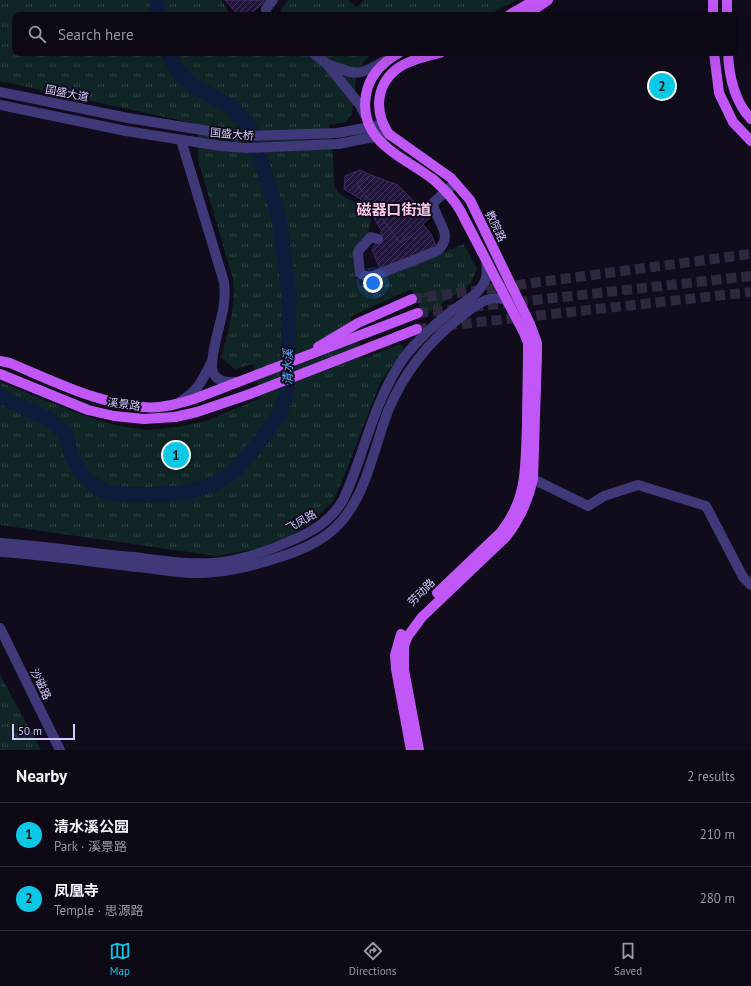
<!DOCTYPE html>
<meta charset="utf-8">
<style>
:root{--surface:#0c0915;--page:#1a1722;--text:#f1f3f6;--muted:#9a9aa0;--line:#2c2a34;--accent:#0bc8e7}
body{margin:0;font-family:"PT Sans","Noto Sans SC",sans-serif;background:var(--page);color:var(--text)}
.scale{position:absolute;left:12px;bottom:10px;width:63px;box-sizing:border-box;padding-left:4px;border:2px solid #d2cafc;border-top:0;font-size:11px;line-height:14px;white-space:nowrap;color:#d2cafc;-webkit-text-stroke:3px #100c1c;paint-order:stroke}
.you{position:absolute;left:373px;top:283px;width:14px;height:14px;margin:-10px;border:3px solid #fff;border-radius:50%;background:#1a73e8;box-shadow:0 0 0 6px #1a73e833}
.badge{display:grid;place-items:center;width:26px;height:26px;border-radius:50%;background:var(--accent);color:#111;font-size:13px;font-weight:700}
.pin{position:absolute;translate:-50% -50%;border:2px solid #fff;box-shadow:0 1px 4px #0006}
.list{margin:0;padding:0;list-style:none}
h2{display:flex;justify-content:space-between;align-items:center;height:52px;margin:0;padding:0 16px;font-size:17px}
h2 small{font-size:13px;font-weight:400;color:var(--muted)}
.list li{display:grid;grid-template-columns:26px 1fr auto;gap:12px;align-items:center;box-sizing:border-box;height:64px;padding:0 16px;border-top:1px solid var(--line)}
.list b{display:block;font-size:15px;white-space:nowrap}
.list p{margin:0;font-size:13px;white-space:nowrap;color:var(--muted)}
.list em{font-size:13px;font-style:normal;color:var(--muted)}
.icon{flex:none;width:22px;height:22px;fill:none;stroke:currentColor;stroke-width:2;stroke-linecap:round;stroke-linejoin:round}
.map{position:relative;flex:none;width:751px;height:750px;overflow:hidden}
.search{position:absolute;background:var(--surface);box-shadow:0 4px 16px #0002;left:12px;right:12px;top:12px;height:44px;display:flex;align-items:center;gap:10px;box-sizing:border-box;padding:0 14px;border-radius:8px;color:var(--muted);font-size:15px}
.sheet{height:180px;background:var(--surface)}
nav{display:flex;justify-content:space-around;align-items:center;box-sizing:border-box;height:56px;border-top:1px solid var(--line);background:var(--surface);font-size:11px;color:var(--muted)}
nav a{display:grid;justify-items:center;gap:2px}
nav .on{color:var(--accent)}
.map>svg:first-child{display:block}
.park{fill:url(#park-tufts)}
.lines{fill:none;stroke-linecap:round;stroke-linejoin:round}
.river{stroke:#0d1c3b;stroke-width:15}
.building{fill:url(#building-hatch);stroke:#3b2c67;filter:url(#shadow)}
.major-tunnel{stroke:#2d283e;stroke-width:10;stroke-dasharray:10 5;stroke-linecap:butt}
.minor{stroke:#3f3979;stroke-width:10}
.major{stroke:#c257f7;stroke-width:10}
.labels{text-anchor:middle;stroke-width:4;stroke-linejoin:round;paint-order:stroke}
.street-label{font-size:11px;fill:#d2cafc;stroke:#100c1c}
.water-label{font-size:12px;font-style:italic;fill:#5da9f7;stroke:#100c1c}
.district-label{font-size:15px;font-weight:bold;fill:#fdcce9;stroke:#100c1c}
</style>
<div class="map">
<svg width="751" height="750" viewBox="0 0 751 750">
<defs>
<pattern id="park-tufts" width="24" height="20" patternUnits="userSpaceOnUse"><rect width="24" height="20" fill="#102626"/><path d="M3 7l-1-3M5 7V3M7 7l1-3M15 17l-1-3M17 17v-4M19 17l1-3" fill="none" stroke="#324446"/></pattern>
<pattern id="building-hatch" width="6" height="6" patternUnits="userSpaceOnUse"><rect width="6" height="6" fill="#22193c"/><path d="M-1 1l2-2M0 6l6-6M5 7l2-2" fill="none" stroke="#413959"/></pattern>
<filter id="shadow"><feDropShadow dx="2.5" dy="2.5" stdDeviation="1" flood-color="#0009"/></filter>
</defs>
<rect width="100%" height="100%" fill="#100c1c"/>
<g class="park">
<path d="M 0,0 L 222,0 L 230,15 L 15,15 L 15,53 L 372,53 L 363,63 L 356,78 L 352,113 L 346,122 L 329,125 L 333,155 L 334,186 L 342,196 L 363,206 L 371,220 L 368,233 L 354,250 L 360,286 L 464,244 L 477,269 L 471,283 L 425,316 L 411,289 L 350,317 L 364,358 L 401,344 L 404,348 L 380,383 L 343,479 L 333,501 L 311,523 L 287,537 L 255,549 L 217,556 L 0,525 L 0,382 L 82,415 L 118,426 L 148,430 L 178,427 L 206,421 L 261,398 L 253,364 L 235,369 L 221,358 C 228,331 236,308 233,279 L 198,160 L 197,124 L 0,81 Z"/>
<polygon points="288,0 347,0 357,7 364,0 517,0 488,15 285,15 280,10"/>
<polygon points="0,675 41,750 0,750"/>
</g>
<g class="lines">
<g class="river">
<polyline points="157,0 158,15"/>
<polyline points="0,396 50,420 64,432 72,457 84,477 106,493 145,495 182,493 212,485 234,472 254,449 280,414 288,389 289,291 279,218 250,127 229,105 195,87 180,75 168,53"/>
</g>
</g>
<g class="building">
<polygon points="225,0 267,0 249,15 238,15"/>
<polygon points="360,170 371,175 357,184 400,243 411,236 414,239 426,228 431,234 436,246 380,269 372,250 382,231 362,200 344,189 345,176"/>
<polygon points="371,175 398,185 430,218 423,224 426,228 414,239 411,236 400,243 357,184"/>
</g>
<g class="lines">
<g class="major-tunnel">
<polyline points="412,299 751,254"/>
<polyline points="473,307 751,276"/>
<polyline points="418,313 457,309"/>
<polyline points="417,329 751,292"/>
</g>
<g class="minor">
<polyline points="266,15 266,9 273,0"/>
<polyline points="313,53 327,64"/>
<polyline points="0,92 128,118 227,134 247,136 337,133 383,125"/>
<polyline points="0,105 126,131 221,146 246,148 338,144 389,134"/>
<path d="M 366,117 L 360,105 L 327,64 C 356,74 356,78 384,61"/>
<path d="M 181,140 L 224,282 C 225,291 225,300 223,310 C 221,323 206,367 215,376 C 221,383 230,382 238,382"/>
<path d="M 378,239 L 371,237 L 359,250 L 358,253 L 360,273 L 365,276 L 371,277 L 437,251 C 456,235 435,221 433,203 L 455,183"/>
<path d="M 181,401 C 200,389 202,380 212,361"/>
<polyline points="525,475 588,506 604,496 638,485 706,506 743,577 751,585"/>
<path d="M 0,543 C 45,546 89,553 133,557 C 159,560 186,565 212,563 C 238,561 266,552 290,541 C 312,532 331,521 343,500 C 350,486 355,471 360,457 C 372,422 383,387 405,356 C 418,340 434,325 449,313 C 461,304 477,296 484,283 C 488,276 487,268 486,261"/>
<path d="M 0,552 C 47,555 93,562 139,567 C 164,570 189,575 214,572 C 237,570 259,564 280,557 C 299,551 320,542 335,528 C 366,499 373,450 388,411 C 404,372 430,340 463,315 C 478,304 488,294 507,300"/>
<polyline points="0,628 60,750"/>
</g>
<g class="major">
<polyline points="713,0 713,15"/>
<polyline points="727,0 727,15"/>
<polyline points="509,15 535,0"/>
<polyline points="526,15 548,0"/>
<path d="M 399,53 C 383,62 369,76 366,95 C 358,142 403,156 434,180 C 444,189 453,198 460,210 L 524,333 L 528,343 L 528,352 C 528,377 527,402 527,426 C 525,467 528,498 501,532 L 437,593"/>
<polyline points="714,53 719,93 733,122 751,141"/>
<path d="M 728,53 C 729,76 735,102 751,119"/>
<polyline points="318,347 358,323 412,299"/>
<path d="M 0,361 L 10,363 C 53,381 96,403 143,407 C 160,409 178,404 194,399 L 418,313"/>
<polyline points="0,374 88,410 114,416 144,419 175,417 197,412 250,394 417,329"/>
<polyline points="401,634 395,655 396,669 411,750"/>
<path d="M 419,750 L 404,670 L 404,646 L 408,636 L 422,617 L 506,537 C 520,519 528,502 533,479 L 537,354 L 537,343 L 530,324 L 470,200 L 451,178 L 389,134 C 373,111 376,82 401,66 C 413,59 427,56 440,53"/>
</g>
</g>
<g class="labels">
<g class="street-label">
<text transform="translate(67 93) rotate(11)" y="4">国盛大道</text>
<text transform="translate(232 134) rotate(5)" y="4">国盛大桥</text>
<text transform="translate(496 226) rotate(64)" y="4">教院路</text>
<text transform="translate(124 404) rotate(8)" y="4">溪景路</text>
<text transform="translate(301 521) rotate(-29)" y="4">飞凤路</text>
<text transform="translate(421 592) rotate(-45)" y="4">劳动路</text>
<text transform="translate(41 684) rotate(64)" y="4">沙磁路</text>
</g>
<g class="water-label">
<text transform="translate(288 367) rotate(-89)" y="4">清水溪</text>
</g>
<g class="district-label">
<text x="394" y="215">磁器口街道</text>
</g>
</g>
</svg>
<div class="scale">50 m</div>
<div class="you"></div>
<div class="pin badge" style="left:176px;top:455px">1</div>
<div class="pin badge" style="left:662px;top:86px">2</div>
<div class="search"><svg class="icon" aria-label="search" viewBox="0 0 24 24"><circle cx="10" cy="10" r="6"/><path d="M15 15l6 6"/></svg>Search here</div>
</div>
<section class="sheet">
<h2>Nearby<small>2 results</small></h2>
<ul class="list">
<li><span class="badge">1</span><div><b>清水溪公园</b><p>Park · 溪景路</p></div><em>210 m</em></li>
<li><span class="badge">2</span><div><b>凤凰寺</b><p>Temple · 思源路</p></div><em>280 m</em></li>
</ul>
</section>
<nav>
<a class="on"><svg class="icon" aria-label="map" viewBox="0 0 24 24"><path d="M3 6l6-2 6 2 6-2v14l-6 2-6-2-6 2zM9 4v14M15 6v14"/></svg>Map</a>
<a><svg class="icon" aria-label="directions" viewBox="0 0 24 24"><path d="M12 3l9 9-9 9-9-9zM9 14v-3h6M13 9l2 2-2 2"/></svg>Directions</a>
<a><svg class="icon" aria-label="saved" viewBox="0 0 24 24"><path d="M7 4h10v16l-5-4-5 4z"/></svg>Saved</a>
</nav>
